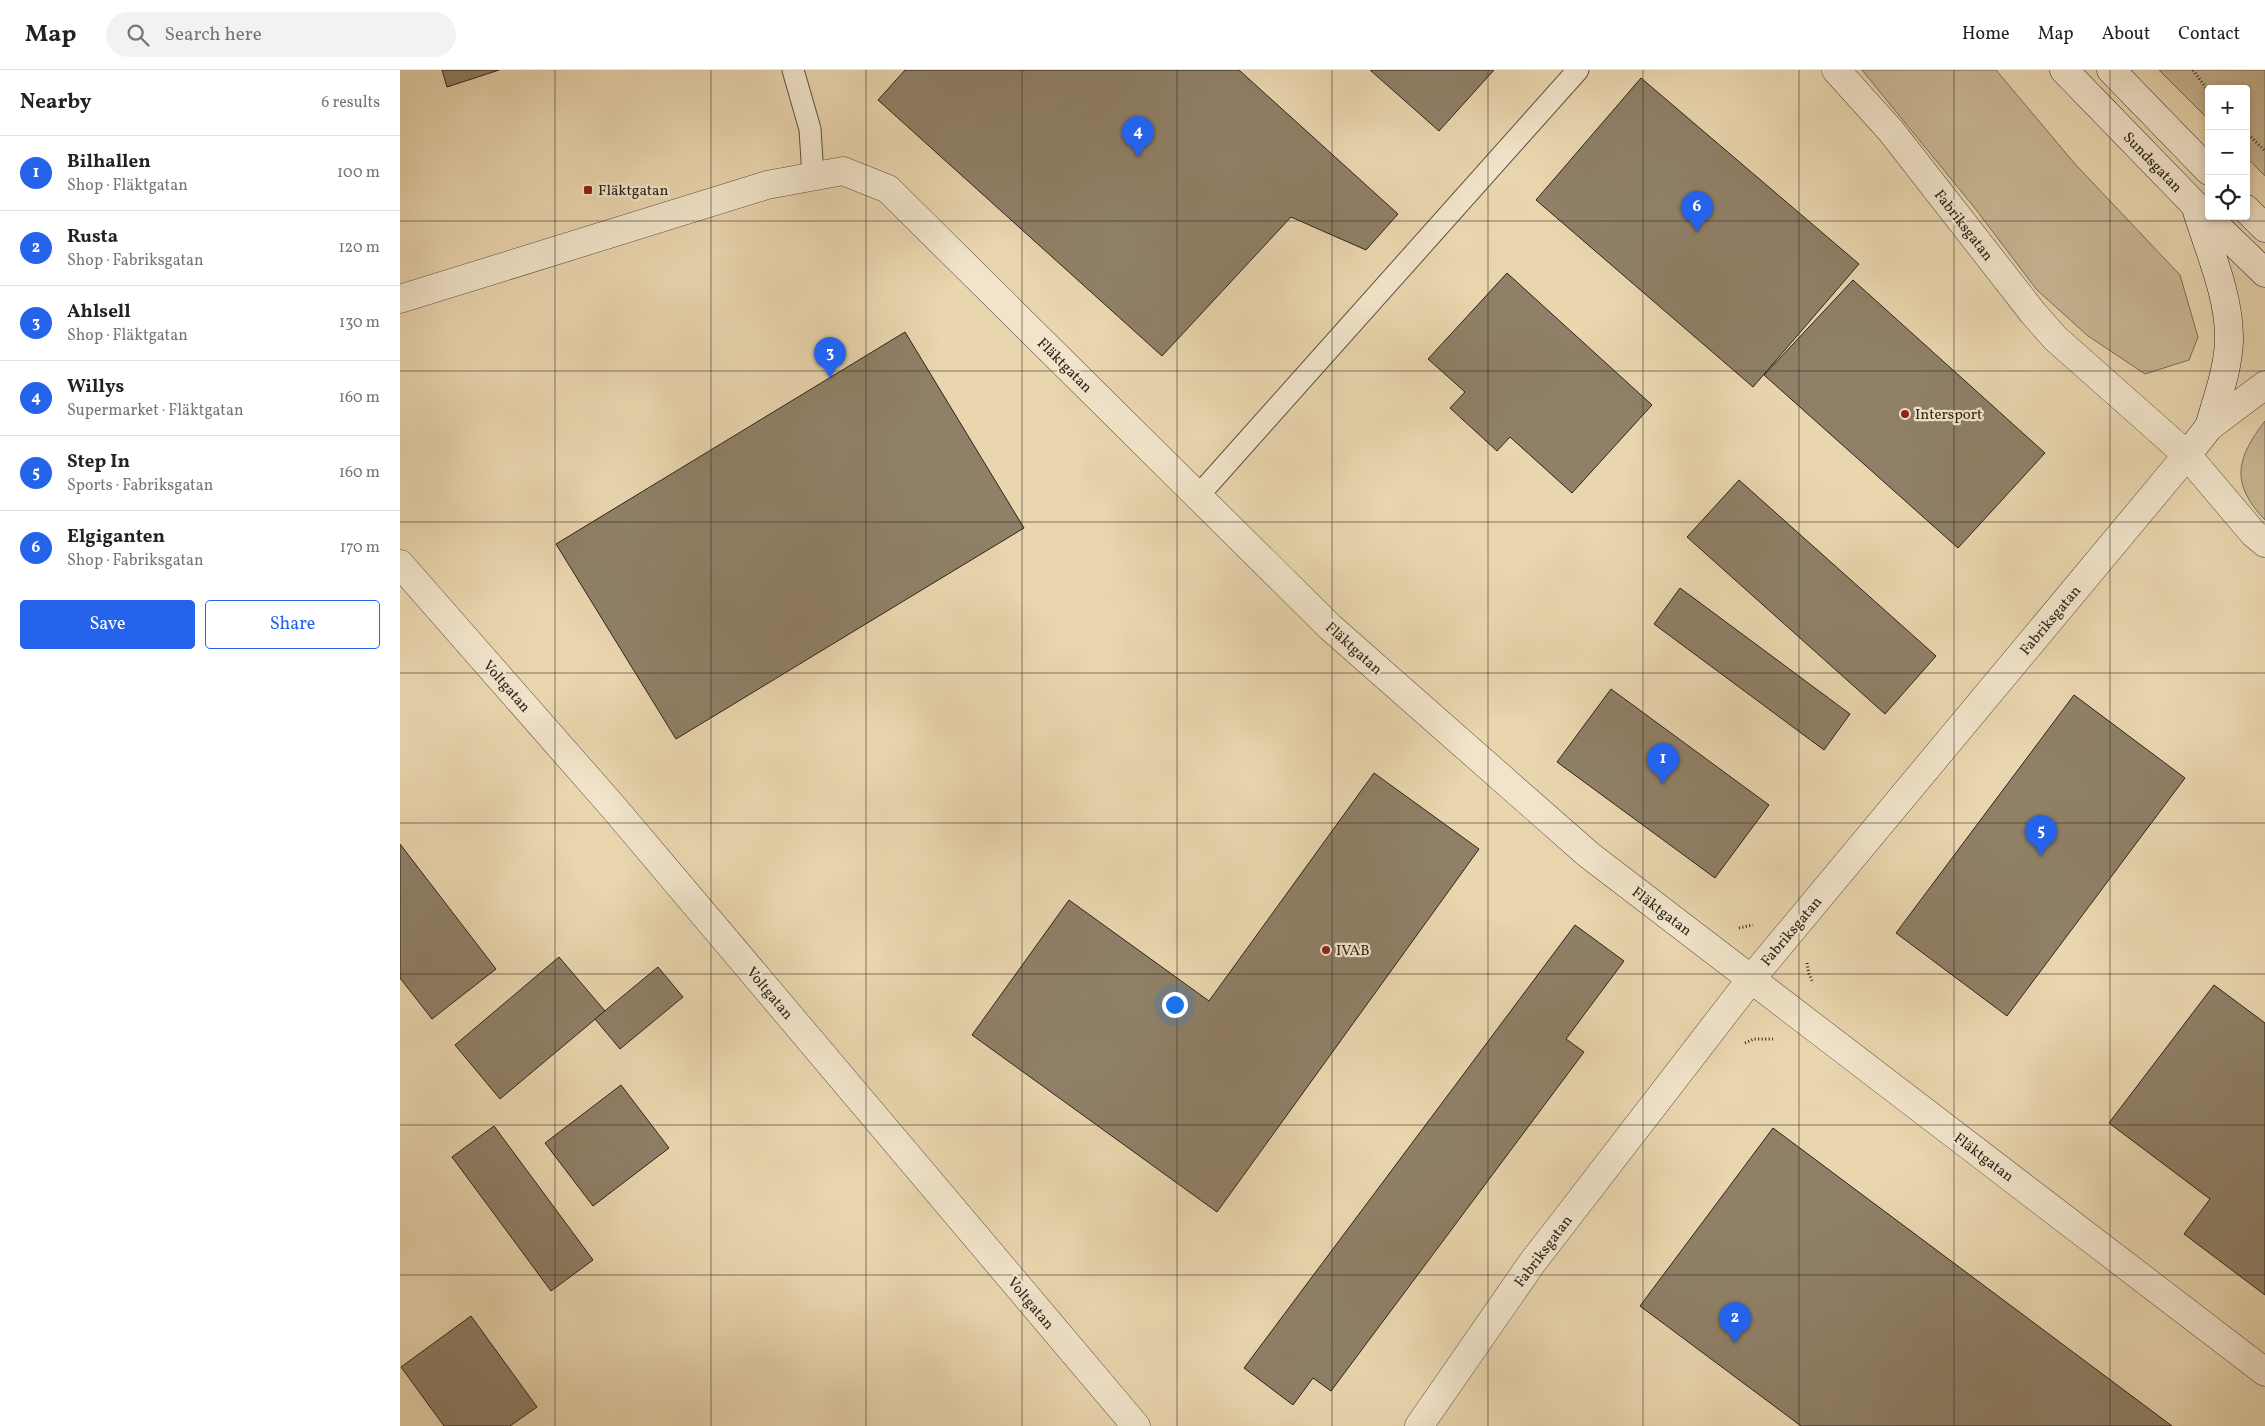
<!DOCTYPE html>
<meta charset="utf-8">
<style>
:root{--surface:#fff;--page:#f2f2f2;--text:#222;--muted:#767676;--line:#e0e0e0;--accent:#2563eb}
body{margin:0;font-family:Vollkorn,serif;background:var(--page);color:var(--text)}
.controls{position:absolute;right:15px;top:15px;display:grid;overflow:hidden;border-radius:5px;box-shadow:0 2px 8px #0003}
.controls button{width:45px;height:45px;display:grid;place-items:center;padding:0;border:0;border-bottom:1px solid var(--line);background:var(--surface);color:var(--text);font:25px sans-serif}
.you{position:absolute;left:774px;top:934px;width:18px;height:18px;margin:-12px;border:4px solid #fff;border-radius:50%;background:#1a73e8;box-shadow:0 0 0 8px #1a73e833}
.badge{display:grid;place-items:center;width:32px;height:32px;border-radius:50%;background:var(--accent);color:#fff;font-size:16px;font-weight:700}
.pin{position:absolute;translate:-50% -41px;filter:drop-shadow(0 1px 2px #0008)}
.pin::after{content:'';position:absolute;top:26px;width:18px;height:15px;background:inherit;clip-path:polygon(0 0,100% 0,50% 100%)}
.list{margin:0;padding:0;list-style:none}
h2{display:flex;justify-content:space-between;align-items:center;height:65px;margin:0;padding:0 20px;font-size:21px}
h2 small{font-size:16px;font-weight:400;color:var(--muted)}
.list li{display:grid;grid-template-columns:32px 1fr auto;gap:15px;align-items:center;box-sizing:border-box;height:75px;padding:0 20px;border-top:1px solid var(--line)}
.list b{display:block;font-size:19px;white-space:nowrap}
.list p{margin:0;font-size:16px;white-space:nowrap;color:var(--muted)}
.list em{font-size:16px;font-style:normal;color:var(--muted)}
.actions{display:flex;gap:10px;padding:15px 20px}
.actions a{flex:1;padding:11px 0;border:1px solid var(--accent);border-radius:5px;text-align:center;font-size:18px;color:var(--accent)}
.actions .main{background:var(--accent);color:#fff}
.icon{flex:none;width:28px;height:28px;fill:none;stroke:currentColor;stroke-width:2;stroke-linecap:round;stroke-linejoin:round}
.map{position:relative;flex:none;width:1865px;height:1356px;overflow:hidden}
header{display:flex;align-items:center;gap:30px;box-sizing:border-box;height:70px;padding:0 25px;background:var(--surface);border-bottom:1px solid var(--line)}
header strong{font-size:24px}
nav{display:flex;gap:28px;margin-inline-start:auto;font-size:18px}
.search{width:350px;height:45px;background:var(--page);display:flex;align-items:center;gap:12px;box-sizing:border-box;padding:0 18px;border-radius:28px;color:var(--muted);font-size:19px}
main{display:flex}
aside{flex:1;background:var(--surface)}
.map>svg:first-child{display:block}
.green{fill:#c9b795;stroke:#7b6e58}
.building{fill:#8f8067;stroke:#2d241a}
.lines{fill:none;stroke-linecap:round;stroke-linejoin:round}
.lane-casing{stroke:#5c503f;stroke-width:23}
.street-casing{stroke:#5c503f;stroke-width:29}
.secondary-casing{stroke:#2d241a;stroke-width:29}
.path{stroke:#2d241a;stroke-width:3;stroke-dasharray:1 2.5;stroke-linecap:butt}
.lane{stroke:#f1e4ca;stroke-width:21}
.street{stroke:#f1e4ca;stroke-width:28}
.secondary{stroke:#f1e4ca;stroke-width:28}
.grid{fill:none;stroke:#2d241a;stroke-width:1;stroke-opacity:0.55}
.poi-dot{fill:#8f2418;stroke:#f1e4ca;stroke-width:2}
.labels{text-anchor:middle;stroke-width:4.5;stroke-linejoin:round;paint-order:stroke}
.street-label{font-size:15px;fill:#2d241a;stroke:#f1e4ca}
.poi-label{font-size:15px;fill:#2d241a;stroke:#f1e4ca;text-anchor:start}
</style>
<header>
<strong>Map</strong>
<div class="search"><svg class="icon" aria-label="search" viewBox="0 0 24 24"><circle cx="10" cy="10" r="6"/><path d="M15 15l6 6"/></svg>Search here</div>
<nav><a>Home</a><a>Map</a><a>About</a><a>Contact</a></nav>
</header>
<main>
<aside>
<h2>Nearby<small>6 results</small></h2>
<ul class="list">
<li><span class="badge">1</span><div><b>Bilhallen</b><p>Shop · Fläktgatan</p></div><em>100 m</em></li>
<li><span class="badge">2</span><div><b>Rusta</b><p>Shop · Fabriksgatan</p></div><em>120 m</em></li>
<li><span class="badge">3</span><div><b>Ahlsell</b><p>Shop · Fläktgatan</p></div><em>130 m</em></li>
<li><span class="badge">4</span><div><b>Willys</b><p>Supermarket · Fläktgatan</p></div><em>160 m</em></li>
<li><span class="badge">5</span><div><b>Step In</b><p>Sports · Fabriksgatan</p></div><em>160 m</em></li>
<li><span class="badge">6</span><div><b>Elgiganten</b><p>Shop · Fabriksgatan</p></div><em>170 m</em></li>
</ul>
<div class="actions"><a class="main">Save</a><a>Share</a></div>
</aside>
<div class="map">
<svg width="1865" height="1356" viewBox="0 0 1865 1356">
<rect width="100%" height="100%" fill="#e9d5ae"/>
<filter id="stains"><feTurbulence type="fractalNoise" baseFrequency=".004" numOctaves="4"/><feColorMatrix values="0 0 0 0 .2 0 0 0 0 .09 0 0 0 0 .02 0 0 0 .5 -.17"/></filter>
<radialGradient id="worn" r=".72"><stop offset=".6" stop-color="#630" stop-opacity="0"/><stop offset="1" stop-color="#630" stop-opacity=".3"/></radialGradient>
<g class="green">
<polygon points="1462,0 1596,0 1675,94 1780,205 1798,267 1789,290 1745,304 1688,266 1637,220 1574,137"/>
<polygon points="1759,0 1865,0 1865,106 1846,87 1846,19 1809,19 1809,50"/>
<path d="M 1865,351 L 1865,450 C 1830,413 1836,389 1865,351 Z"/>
</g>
<g class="building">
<polygon points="42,0 99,0 47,17"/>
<polygon points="505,0 839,0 998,144 966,180 891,147 762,286 478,30"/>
<polygon points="970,0 1094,0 1039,61"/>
<polygon points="1241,8 1459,194 1353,317 1136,130"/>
<polygon points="1107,203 1252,335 1172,423 1110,367 1097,381 1050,338 1065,322 1028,289"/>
<polygon points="1453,210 1645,383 1558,478 1364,305"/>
<polygon points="505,262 624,458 276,669 156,474"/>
<polygon points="1339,410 1536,586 1485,644 1287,467"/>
<polygon points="1280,518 1450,644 1424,680 1254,554"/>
<polygon points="1211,619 1369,735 1315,808 1157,692"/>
<polygon points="1674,625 1785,708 1607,946 1496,863"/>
<polygon points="974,703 1079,779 817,1142 572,965 669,830 809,931"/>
<polygon points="0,774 96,899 32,949 0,908"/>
<polygon points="1175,855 1224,891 1166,969 1184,982 931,1321 913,1308 893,1335 844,1298"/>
<polygon points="159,887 205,941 100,1029 55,975"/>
<polygon points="258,897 283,927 220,979 195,949"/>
<polygon points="1814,915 1865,953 1865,1225 1784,1164 1810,1129 1709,1053"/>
<polygon points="221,1015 269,1078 193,1136 145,1073"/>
<polygon points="94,1056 193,1190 151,1221 52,1087"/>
<polygon points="1373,1058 1772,1356 1401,1356 1240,1236"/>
<polygon points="71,1246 137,1337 110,1356 44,1356 1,1297"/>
</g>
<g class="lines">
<defs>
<g id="lane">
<polyline points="393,0 410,59 413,107"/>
<polyline points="798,426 1178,0"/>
</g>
<g id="street">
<polyline points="1436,0 1491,61 1633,243 1655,268 1787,385"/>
<polyline points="0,229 367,115 443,101 488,119 930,557 1189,785 1865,1302"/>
<polyline points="0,494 214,738 736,1356"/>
<polyline points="1019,1356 1132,1193 1351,909 1787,385 1853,463 1865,473"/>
</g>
<g id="secondary">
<polyline points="1664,0 1795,135 1865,203"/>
<polyline points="1711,0 1809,101"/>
<path d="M 1796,138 C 1809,181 1830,226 1829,271 C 1828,300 1817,329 1809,357"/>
<polyline points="1846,139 1865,158"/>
<polyline points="1787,385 1809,357 1865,315"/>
</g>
</defs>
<use href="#lane" class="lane-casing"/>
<use href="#street" class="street-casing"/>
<use href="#secondary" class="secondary-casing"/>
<g class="path">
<polyline points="1793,0 1809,22"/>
<polyline points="1846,62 1865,81"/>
<polyline points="1339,858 1353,855"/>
<polyline points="1407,893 1409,904 1413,913"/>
<polyline points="1345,973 1354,969 1373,969"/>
</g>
<use href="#lane" class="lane"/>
<use href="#street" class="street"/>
<use href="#secondary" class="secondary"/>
</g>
<path class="grid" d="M 155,0 L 155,1356M 311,0 L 311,1356M 466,0 L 466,1356M 622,0 L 622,1356M 777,0 L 777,1356M 932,0 L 932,1356M 1088,0 L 1088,1356M 1243,0 L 1243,1356M 1399,0 L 1399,1356M 1554,0 L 1554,1356M 1710,0 L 1710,1356M 0,151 L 1865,151M 0,301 L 1865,301M 0,452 L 1865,452M 0,603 L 1865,603M 0,753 L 1865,753M 0,904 L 1865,904M 0,1055 L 1865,1055M 0,1205 L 1865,1205"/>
<g class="poi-dot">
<rect x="183" y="115" width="10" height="10" rx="2.5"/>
<circle cx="1505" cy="344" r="5"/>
<circle cx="926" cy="880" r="5"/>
</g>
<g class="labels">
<g class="street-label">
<text transform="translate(1753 92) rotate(46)" y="5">Sundsgatan</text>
<text transform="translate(1564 155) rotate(52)" y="5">Fabriksgatan</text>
<text transform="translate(665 295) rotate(45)" y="5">Fläktgatan</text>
<text transform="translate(1650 550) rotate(-50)" y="5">Fabriksgatan</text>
<text transform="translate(954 578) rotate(42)" y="5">Fläktgatan</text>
<text transform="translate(107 616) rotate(49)" y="5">Voltgatan</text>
<text transform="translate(1262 841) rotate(37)" y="5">Fläktgatan</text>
<text transform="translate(1391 861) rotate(-50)" y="5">Fabriksgatan</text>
<text transform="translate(370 923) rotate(50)" y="5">Voltgatan</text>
<text transform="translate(1584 1087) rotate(37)" y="5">Fläktgatan</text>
<text transform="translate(1143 1181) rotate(-53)" y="5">Fabriksgatan</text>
<text transform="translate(631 1233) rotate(50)" y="5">Voltgatan</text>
</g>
<g class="poi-label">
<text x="198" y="125">Fläktgatan</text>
<text x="1515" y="349">Intersport</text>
<text x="936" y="885">IVAB</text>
</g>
</g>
<rect width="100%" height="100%" filter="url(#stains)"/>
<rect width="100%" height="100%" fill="url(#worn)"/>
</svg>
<div class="controls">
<button>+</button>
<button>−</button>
<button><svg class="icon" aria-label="locate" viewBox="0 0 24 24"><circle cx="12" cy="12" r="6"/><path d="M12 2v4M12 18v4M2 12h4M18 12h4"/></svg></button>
</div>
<div class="you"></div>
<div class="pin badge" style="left:1263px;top:714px">1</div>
<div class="pin badge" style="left:1335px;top:1273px">2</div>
<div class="pin badge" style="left:430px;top:308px">3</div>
<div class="pin badge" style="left:738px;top:87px">4</div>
<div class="pin badge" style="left:1641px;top:786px">5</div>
<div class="pin badge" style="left:1297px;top:162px">6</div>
</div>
</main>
